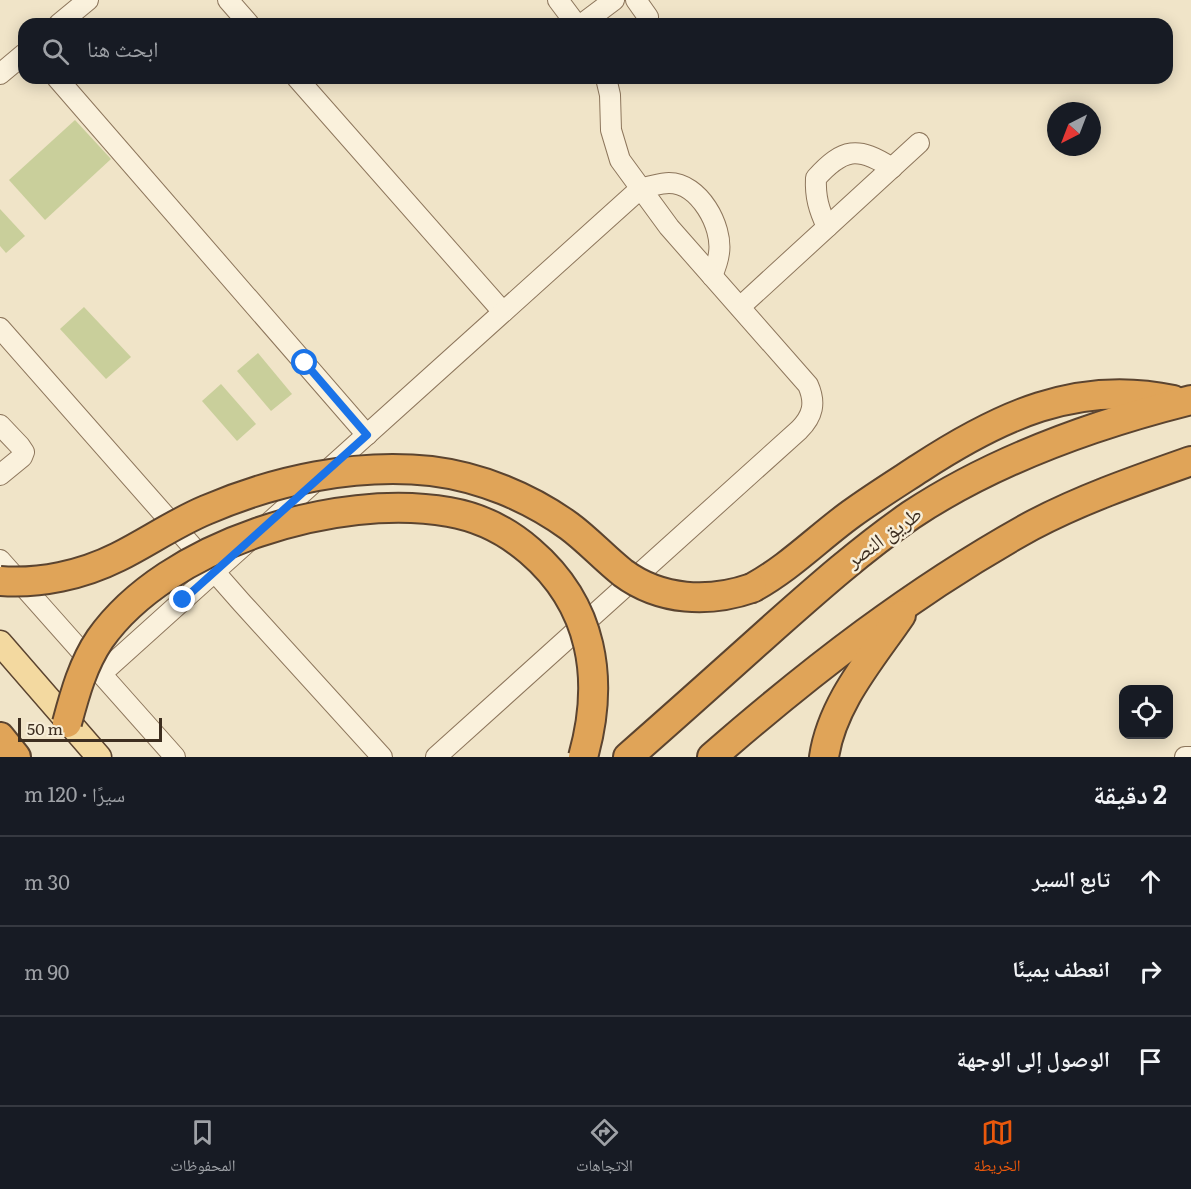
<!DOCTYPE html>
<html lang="ar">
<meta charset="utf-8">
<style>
:root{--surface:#171b24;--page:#20242c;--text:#f1f3f6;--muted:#9ea1a6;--line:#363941;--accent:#ea580c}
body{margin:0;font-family:Literata,"Noto Naskh Arabic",serif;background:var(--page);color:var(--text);direction:rtl}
.controls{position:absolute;right:18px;bottom:18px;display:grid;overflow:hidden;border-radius:12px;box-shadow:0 3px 15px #0003}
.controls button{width:54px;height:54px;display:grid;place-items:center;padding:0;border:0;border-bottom:2px solid var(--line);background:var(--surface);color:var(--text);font:30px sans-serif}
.compass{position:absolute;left:1047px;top:102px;width:54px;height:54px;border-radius:50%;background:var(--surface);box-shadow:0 3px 15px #0003;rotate:222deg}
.scale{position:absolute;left:18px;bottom:15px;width:144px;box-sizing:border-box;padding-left:6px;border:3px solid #3d2e20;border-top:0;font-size:16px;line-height:21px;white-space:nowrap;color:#3d2e20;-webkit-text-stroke:4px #f7eed8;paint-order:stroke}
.stop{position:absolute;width:18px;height:18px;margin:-14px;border:4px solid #1a73e8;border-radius:50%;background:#fff}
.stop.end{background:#1a73e8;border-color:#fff;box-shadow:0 2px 6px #0008}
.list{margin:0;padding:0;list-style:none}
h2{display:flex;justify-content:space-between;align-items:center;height:78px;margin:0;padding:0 24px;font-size:26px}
h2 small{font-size:20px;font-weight:400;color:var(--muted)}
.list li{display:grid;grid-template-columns:39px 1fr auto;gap:18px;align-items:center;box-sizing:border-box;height:90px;padding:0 24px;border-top:2px solid var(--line)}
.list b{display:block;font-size:22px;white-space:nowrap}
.list em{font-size:20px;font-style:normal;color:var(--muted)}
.icon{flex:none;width:33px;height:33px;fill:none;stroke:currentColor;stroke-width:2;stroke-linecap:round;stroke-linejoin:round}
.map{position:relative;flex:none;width:1191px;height:757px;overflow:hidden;direction:ltr}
.search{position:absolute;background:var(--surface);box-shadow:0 3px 15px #0003;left:18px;right:18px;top:18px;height:66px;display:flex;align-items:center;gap:15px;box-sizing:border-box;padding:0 21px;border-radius:18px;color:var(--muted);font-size:22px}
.sheet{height:348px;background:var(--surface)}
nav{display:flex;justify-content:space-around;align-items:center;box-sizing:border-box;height:84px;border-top:2px solid var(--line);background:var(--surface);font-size:16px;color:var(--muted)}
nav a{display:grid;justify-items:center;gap:3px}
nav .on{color:var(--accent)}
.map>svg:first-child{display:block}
.green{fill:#c9cf9b}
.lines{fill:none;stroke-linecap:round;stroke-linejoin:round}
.minor-casing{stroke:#8d765c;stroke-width:22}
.major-casing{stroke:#5b4430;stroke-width:27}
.highway-casing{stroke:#5b4430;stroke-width:32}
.minor{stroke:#faf1dc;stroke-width:20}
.major{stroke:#f3d9a0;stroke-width:24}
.highway{stroke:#e0a458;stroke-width:28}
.highway-bridge-casing{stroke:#5b4430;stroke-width:32;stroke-linecap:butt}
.highway-bridge{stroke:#e0a458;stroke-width:28}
.route{stroke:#1a73e8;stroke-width:8}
.labels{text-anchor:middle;stroke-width:5;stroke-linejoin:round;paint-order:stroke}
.street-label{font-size:21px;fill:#3d2e20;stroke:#f7eed8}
</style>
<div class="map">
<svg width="1191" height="757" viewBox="0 0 1191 757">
<rect width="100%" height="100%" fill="#f0e4c8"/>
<g class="green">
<polygon points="75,120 111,159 45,220 9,180"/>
<polygon points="0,209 25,236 6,253 0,246"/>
<polygon points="84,307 131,357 106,379 60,329"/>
<polygon points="258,353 292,394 271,411 237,371"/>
<polygon points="221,384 256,424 237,441 202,401"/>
</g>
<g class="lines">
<defs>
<g id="minor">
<polyline points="228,0 249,24"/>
<polyline points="558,0 576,24"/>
<polyline points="636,0 648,17 645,24"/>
<polyline points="59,24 88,0"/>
<polyline points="582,24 614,0"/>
<polyline points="0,74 24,54"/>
<polyline points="57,78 367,435"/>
<polyline points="297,78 503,312"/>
<path d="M 827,227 C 819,210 815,197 816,178 C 843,148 858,146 892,168"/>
<polyline points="740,307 919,143"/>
<polyline points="0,328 242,603 382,757"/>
<polyline points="0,425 20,446 24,452 22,457 0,475"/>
<polyline points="0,560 175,757"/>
<path d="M 101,674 L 641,188 C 650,187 660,183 669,183 C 699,183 723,226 719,253 C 718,261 715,269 712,276"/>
<path d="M 436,757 L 799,430 C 813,416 816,403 808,385 L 669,227 L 620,160 L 611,130 L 610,95 L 606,78"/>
<polyline points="1185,757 1191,757"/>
</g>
<polyline id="major" points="0,643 99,757"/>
<g id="highway">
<path d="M 752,588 C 789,568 818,538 851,514 C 873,498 897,483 920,468 C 998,417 1077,379 1173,400"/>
<polyline points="0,737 16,757"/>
<path d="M 628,757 C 677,714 725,671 774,627 C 818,588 862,549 911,515 C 994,460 1095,424 1191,400"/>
<path d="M 712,757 C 812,670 915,590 1031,526 C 1082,499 1137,480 1191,461"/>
<path d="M 824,757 C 832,703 871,659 901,615"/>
</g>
</defs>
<use href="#minor" class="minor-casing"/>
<use href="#major" class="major-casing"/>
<use href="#highway" class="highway-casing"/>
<use href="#minor" class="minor"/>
<use href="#major" class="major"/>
<use href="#highway" class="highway"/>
<defs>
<g id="highway-bridge">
<path d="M 0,581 C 40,584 82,575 118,557 C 148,542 175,523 206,510 C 276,480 355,463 431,471 C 480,477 529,497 569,526 C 588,540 604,558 623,573 C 661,601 709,603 752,588"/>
<path d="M 67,723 C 75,693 83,664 100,639 C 167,544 338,492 449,512 C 478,517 507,531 530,551 C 593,605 605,679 583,757"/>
</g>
</defs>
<use href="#highway-bridge" class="highway-bridge-casing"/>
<use href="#highway-bridge" class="highway-bridge"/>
</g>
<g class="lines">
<polyline class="route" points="183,600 367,435 305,363"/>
</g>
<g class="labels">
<g class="street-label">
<text transform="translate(884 537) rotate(-36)" y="7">طريق النصر</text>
</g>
</g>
</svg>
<div class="controls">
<button><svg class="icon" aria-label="locate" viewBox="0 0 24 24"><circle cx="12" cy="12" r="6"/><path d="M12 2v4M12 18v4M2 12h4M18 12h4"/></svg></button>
</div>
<svg class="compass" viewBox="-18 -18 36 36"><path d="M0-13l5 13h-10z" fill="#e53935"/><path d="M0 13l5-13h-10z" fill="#9ea1a6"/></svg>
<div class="scale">50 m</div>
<div class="stop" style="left:305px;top:363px"></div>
<div class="stop end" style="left:183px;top:600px"></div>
<div class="search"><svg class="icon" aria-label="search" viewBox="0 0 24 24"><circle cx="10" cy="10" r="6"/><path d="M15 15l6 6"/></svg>ابحث هنا</div>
</div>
<section class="sheet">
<h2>2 دقيقة<small>سيرًا · 120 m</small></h2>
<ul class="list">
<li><svg class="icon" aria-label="ahead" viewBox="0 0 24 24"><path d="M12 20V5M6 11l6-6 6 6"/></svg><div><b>تابع السير</b></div><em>30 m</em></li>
<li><svg class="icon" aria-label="right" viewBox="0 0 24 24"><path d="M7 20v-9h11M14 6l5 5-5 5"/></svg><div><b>انعطف يمينًا</b></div><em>90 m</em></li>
<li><svg class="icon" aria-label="arrive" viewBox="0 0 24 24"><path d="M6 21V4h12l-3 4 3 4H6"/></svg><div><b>الوصول إلى الوجهة</b></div></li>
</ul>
</section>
<nav>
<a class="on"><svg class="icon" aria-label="map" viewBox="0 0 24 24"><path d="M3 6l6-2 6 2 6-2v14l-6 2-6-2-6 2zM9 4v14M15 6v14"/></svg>الخريطة</a>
<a><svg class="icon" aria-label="directions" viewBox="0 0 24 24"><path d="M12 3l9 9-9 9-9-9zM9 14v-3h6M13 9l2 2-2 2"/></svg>الاتجاهات</a>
<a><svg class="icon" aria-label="saved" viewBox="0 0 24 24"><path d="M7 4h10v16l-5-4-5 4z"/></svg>المحفوظات</a>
</nav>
